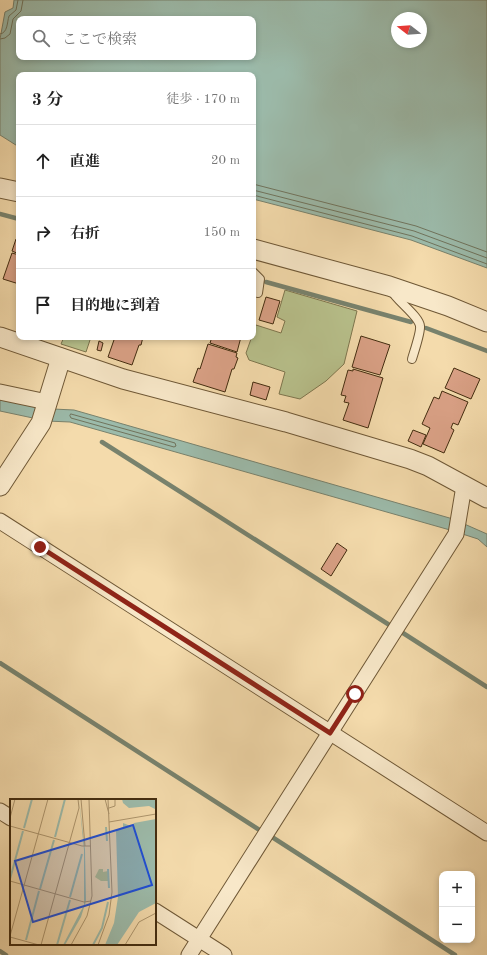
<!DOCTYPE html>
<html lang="ja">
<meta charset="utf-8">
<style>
:root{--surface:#fff;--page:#f2f2f2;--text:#222;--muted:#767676;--line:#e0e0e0}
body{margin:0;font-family:"Old Standard TT","Noto Serif JP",serif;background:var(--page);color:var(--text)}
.controls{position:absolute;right:12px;bottom:12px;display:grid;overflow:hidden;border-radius:8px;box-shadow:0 2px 6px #0003}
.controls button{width:36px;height:36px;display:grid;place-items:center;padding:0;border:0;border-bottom:1px solid var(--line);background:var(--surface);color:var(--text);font:20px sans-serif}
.compass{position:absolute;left:391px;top:12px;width:36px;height:36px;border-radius:50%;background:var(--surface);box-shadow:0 2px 6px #0003;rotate:287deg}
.stop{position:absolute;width:12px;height:12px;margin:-9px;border:3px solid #8f2418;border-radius:50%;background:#fff}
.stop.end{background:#8f2418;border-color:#fff;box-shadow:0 1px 4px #0008}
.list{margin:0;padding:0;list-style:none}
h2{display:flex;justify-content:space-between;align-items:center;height:52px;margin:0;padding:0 16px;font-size:17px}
h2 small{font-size:13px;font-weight:400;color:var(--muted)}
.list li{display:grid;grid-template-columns:26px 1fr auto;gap:12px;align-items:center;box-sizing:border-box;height:72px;padding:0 16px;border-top:1px solid var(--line)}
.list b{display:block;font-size:15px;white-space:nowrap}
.list em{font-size:13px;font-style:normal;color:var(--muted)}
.icon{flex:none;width:22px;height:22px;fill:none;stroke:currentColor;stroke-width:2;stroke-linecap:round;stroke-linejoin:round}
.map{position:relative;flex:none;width:487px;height:955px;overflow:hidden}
.search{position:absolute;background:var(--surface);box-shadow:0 2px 6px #0003;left:16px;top:16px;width:240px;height:44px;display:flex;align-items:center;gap:10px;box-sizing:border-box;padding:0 14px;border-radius:8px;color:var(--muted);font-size:15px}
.panel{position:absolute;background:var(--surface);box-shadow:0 2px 6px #0003;left:16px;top:72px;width:240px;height:268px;border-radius:8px}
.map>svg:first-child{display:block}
.green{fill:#b8c18c;stroke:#7e764e}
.water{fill:#9cbbab;stroke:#78826d;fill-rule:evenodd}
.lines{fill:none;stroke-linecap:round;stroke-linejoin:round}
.shore{stroke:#70745d;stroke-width:1}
.stream{stroke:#78826d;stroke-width:4.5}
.building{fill:#daa186;stroke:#432c0f}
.service-casing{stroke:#6f5836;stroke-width:10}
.minor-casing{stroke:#6f5836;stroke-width:17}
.tertiary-casing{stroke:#6f5836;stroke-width:21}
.service{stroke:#f8e8c9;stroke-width:8}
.minor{stroke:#f8e8c9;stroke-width:15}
.tertiary{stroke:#f8e8c9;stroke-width:19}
.route{stroke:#8f2418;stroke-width:5}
.inset-river{fill:none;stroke:#9cbbab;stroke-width:2}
.inset-road{fill:none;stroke:#ad956d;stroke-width:1}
.view{fill:#1d4ed8;fill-opacity:0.15;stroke:#1d4ed8;stroke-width:2}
.inset-edge{fill:none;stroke:#432c0f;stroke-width:2}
</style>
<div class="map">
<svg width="487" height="955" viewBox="0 0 487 955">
<rect width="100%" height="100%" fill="#f4dbac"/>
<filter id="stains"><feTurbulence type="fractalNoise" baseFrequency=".005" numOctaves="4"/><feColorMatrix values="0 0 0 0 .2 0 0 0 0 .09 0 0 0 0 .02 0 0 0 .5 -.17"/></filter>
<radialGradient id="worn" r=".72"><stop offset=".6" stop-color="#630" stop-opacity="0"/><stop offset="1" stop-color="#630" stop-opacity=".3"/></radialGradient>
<g class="green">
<polygon points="285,290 357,311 344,364 326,381 300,399 279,394 285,372 249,360 246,353 256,325 281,333 285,321 277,317"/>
<polygon points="64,337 91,337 86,352 61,344"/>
</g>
<g class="water">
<path d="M 14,0 L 487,0 L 487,268 L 411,240 L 253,199 L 253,75 L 19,75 L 19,147 L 0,135 L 0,39 L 5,12 L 13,8 ZM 397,18 L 421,18 L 421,42 L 397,42 ZM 19,19 L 253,19 L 253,57 L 19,57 Z"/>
<polygon points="0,397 53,409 74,410 453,519 487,534 487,547 478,539 450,530 70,422 47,421 0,411"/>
</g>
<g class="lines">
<g class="shore">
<path d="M 0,34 C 8,33 7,22 9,16 L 16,10 L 18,0"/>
<polyline points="0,39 5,38 10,34 13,19 21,11 23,0"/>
<polyline points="253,184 416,226 487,252"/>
<polyline points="253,190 414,231 487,258"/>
<polyline points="253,195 412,236 487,264"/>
<polygon points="71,414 175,443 176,446 174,447 71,418 70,416"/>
</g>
<g class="stream">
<polyline points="0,214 19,219"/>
<polyline points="266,282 411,322"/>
<polyline points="426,328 487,351"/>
<polyline points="102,442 391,626"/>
<polyline points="403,633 487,687"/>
<polyline points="0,663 261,831"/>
<polyline points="272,837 455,955"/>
<polyline points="0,951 6,955"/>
</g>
</g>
<g class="building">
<polygon points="16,239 19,240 19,254 12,251"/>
<polygon points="12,253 19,255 19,284 3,279"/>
<polygon points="266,297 280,301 273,324 259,320"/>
<polygon points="361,336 390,345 380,375 352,367"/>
<polygon points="115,337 143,337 141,345 139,345 132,365 108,357"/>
<polygon points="212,337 241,337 237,352 210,343"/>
<polygon points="99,341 103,343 101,351 97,350"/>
<polygon points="208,344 237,353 236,357 238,358 234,369 232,369 225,392 193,382 198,368 200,369"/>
<polygon points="454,368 480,379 471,399 445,388"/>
<polygon points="353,369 383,378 368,428 343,420 349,403 344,402 346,396 341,395 348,370 353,371"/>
<polygon points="253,382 270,387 266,400 250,395"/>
<polygon points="442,391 468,402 458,425 453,423 451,428 454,430 444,453 423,444 430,428 422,424 434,397 439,399"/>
<polygon points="413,430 426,435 421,447 408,441"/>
<polygon points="337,543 347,550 331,576 321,569"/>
</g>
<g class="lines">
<defs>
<g id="service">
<polyline points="253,272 260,279 258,293"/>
<path d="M 391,290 C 397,301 419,316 420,326 C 421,332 414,352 412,359"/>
</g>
<g id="minor">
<polyline points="0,392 47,402"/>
<polyline points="0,521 487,833"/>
<polyline points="0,811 11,818"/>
<polyline points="155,911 224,955"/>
<polyline points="189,955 456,534 464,486"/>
</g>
<g id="tertiary">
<polyline points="0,188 19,192"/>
<polyline points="253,249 389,286 448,306 487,322"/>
<polyline points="0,337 123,379 286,422 410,459 428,466 487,498"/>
<polyline points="0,486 41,423 61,358"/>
</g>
</defs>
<use href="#service" class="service-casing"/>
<use href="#minor" class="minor-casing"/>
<use href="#tertiary" class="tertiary-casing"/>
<use href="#service" class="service"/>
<use href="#minor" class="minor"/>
<use href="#tertiary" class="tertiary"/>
</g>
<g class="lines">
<polyline class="route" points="40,547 330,733 355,694"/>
</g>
<g transform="translate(10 799)">
<rect width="146" height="146" fill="#f4dbac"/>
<path d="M 89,70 L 93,70 L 93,73 L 98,72 L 98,82 L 91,82 L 85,78 Z" fill="#b8c18c"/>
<path d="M 69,0 L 75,51 L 76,102 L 71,118 L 55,146 L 53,146 L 74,106 L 74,51 ZM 112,0 L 146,0 L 146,15 L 145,10 L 139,7 L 119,9 L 113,4 ZM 146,20 L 146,104 L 129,113 L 107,146 L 95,146 L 104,124 L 108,98 L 106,31 L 113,28 L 113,24 L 123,28 L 124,24 Z" fill="#9cbbab"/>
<path class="inset-river" d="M 96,28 L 97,42M 14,29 L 22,0M 45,38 L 55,0M 98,70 L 99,89M 0,80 L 13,32M 30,90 L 44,41M 60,98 L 72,55M 16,141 L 29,92M 47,146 L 60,101M 83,146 L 92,129 L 98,103"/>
<path class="inset-road" d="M 71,0 L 75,47M 95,0 L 99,15M 99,9 L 105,7 L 105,0M 0,19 L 5,0M 99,23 L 146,15M 0,27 L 72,47 L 81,47M 0,82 L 74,103 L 81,102M 0,137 L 38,0M 0,138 L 29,146M 31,146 L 69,9 L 68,0M 61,146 L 77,117 L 82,97 L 79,0M 88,146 L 99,116 L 102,93 L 98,0M 115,146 L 129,123 L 146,114"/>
<path class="view" d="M 123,26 L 142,86 L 23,123 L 5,62 Z"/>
<rect width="146" height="146" class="inset-edge"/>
</g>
<rect width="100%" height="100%" filter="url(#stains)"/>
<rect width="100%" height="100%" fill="url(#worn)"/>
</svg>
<div class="controls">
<button>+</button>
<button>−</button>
</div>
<svg class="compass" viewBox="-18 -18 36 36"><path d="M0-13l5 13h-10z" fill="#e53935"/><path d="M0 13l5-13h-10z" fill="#767676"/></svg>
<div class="stop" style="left:355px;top:694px"></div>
<div class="stop end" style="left:40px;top:547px"></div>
<div class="search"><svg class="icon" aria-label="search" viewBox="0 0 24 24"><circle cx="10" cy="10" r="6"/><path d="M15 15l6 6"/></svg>ここで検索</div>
<section class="panel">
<h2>3 分<small>徒歩 · 170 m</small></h2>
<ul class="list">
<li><svg class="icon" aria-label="ahead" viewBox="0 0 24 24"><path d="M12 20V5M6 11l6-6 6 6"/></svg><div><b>直進</b></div><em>20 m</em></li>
<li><svg class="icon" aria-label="right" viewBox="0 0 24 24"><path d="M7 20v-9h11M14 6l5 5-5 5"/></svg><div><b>右折</b></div><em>150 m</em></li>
<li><svg class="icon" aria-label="arrive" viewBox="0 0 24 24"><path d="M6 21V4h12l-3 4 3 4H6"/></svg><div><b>目的地に到着</b></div></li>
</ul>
</section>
</div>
